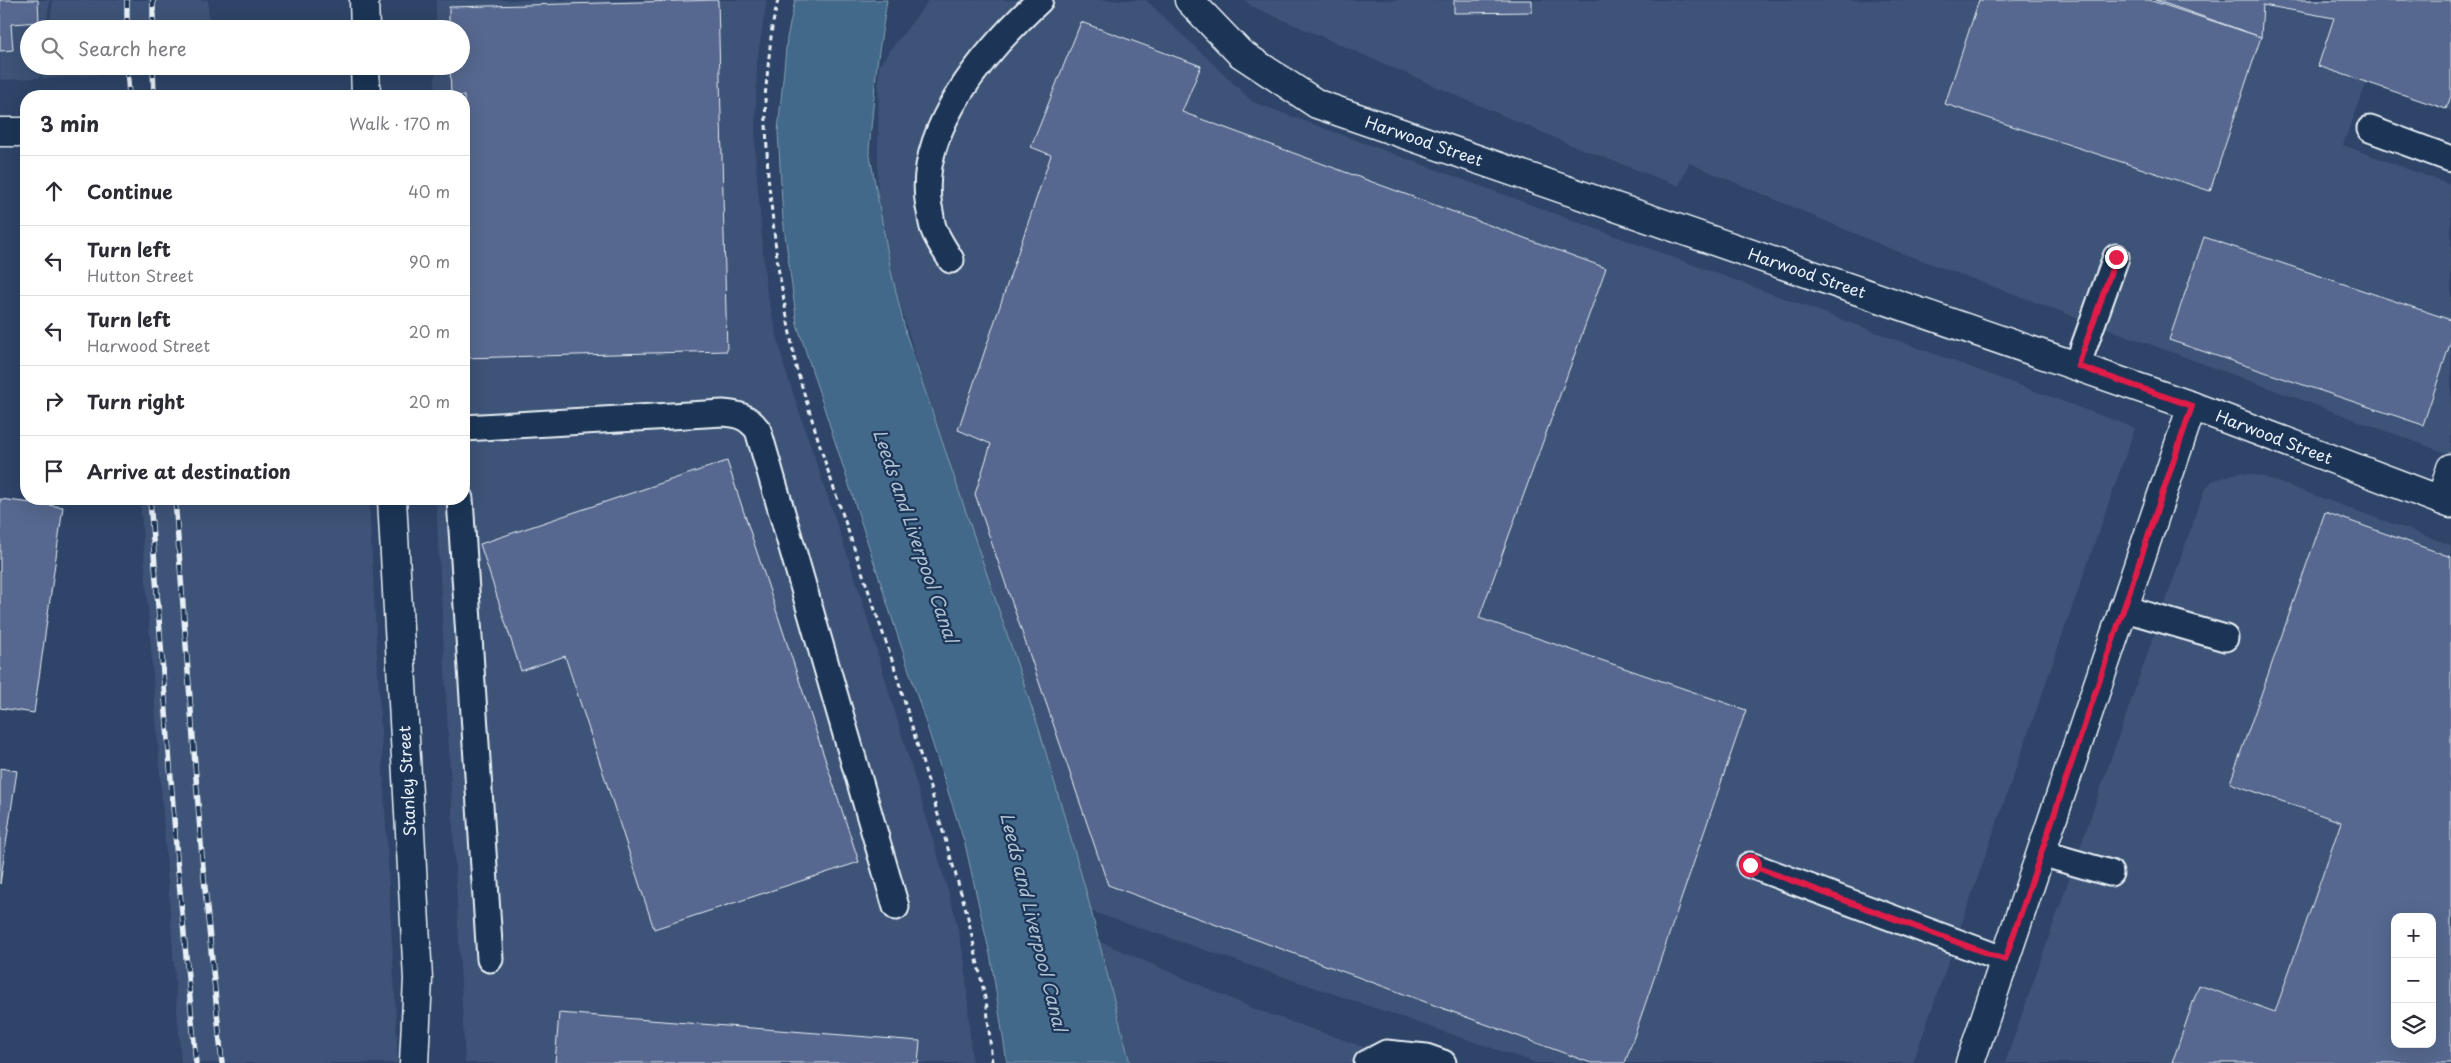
<!DOCTYPE html>
<meta charset="utf-8">
<style>
:root{--surface:#fff;--page:#f7f7f7;--text:#2b2b33;--muted:#7c7c81;--line:#e1e1e2}
body{margin:0;font-family:"Playpen Sans",sans-serif;background:var(--page);color:var(--text)}
.controls{position:absolute;right:15px;bottom:15px;display:grid;overflow:hidden;border-radius:10px;box-shadow:0 5px 20px #0002}
.controls button{width:45px;height:45px;display:grid;place-items:center;padding:0;border:0;border-bottom:1px solid var(--line);background:var(--surface);color:var(--text);font:25px sans-serif}
.stop{position:absolute;width:15px;height:15px;margin:-11px;border:4px solid #e11d48;border-radius:50%;background:#fff}
.stop.end{background:#e11d48;border-color:#fff;box-shadow:0 1px 5px #0008}
.list{margin:0;padding:0;list-style:none}
h2{display:flex;justify-content:space-between;align-items:center;height:65px;margin:0;padding:0 20px;font-size:21px}
h2 small{font-size:16px;font-weight:400;color:var(--muted)}
.list li{display:grid;grid-template-columns:32px 1fr auto;gap:15px;align-items:center;box-sizing:border-box;height:70px;padding:0 20px;border-top:1px solid var(--line)}
.list b{display:block;font-size:19px;white-space:nowrap}
.list p{margin:0;font-size:16px;white-space:nowrap;color:var(--muted)}
.list em{font-size:16px;font-style:normal;color:var(--muted)}
.icon{flex:none;width:28px;height:28px;fill:none;stroke:currentColor;stroke-width:2;stroke-linecap:round;stroke-linejoin:round}
.map{position:relative;flex:none;width:2451px;height:1063px;overflow:hidden}
.search{position:absolute;background:var(--surface);box-shadow:0 5px 20px #0002;left:20px;top:20px;width:450px;height:55px;display:flex;align-items:center;gap:12px;box-sizing:border-box;padding:0 18px;border-radius:28px;color:var(--muted);font-size:19px}
.panel{position:absolute;background:var(--surface);box-shadow:0 5px 20px #0002;left:20px;top:90px;width:450px;height:415px;border-radius:20px}
.map>svg:first-child{display:block}
.built{fill:#3d5277;fill-rule:evenodd}
.water{fill:#42688a;stroke:#849fb6}
.building{fill:#56688f;stroke:#e8f1f8;fill-rule:evenodd}
.lines{fill:none;stroke-linecap:round;stroke-linejoin:round}
.lane-casing{stroke:#e8f1f8;stroke-width:29}
.street-casing{stroke:#e8f1f8;stroke-width:31}
.path{stroke:#e8f1f8;stroke-width:3;stroke-dasharray:5 4;stroke-linecap:butt}
.lane{stroke:#1d3557;stroke-width:25}
.street{stroke:#1d3557;stroke-width:28}
.rail-casing{stroke:#e8f1f8;stroke-width:5.5}
.rail{stroke:#1d3557;stroke-width:4;stroke-dasharray:11;stroke-linecap:butt}
.route{stroke:#e11d48;stroke-width:6}
.labels{text-anchor:middle;stroke-width:4.5;stroke-linejoin:round;paint-order:stroke}
.street-label{font-size:16px;fill:#e8f1f8;stroke:#1d3557}
.water-label{font-size:18px;font-style:italic;fill:#aec1d2;stroke:#1d3557}
</style>
<div class="map">
<svg width="2451" height="1063" viewBox="0 0 2451 1063">
<rect width="100%" height="100%" fill="#2e4468"/>
<filter id="ink" filterUnits="userSpaceOnUse"><feTurbulence type="fractalNoise" baseFrequency=".02" numOctaves="2"/><feDisplacementMap in="SourceGraphic" scale="10" xChannelSelector="R" yChannelSelector="G"/><feConvolveMatrix kernelMatrix="1 2 1 2 8 2 1 2 1" color-interpolation-filters="sRGB"/></filter>
<g filter="url(#ink)">
<g class="built">
<polygon points="0,0 50,0 46,29 29,29 29,66 42,66 40,78 0,80"/>
<polygon points="53,0 208,0 209,29 49,29"/>
<polygon points="436,0 767,0 757,62 755,151 766,287 784,366 859,590 954,911 965,962 972,1063 465,1063 436,499 464,499 464,96 435,96 435,66 461,66 461,29 436,29"/>
<polygon points="929,0 1146,0 1253,102 2135,428 1913,1063 1536,1063 1081,908 877,228 879,65"/>
<polygon points="1245,0 2451,0 2451,111 2367,82 2343,145 2451,185 2451,455 1891,249 1689,163 1679,186 1566,143 1251,6"/>
<polygon points="44,66 204,66 42,79"/>
<path d="M 2240,472 L 2264,477 L 2451,545 L 2451,1063 L 2005,1063 L 2204,491 L 2212,481 ZM 2395,917 L 2432,917 L 2432,1044 L 2395,1044 Z"/>
<polygon points="140,499 369,499 397,1038 397,1063 181,1063"/>
<polygon points="1099,941 1255,1009 1410,1063 1130,1063"/>
</g>
<polygon class="water" points="795,0 887,0 877,64 869,150 891,271 906,334 1039,729 1086,891 1130,1063 1007,1063 991,959 965,844 797,324 783,219 778,131 787,38"/>
<g class="building">
<polygon points="0,0 38,0 39,22 11,24 13,50 0,51"/>
<polygon points="718,0 727,351 464,358 464,96 451,96 450,66 461,66 461,29 449,29 449,7"/>
<polygon points="1454,0 1532,0 1532,12 1454,13"/>
<polygon points="1979,0 2149,0 2261,37 2210,191 1945,104"/>
<polygon points="2155,0 2451,0 2451,96 2446,109 2318,66 2334,18 2263,5 2261,37"/>
<polygon points="1081,22 1201,66 1182,112 1606,268 1479,618 1746,710 1625,1063 1591,1063 1108,885 975,494 991,444 958,430 1051,155 1031,147"/>
<polygon points="2204,237 2451,320 2451,341 2423,425 2169,340"/>
<polygon points="727,461 859,862 654,929 565,656 521,671 480,544"/>
<polygon points="0,499 63,507 34,713 0,708"/>
<path d="M 2325,512 L 2451,557 L 2451,1063 L 2172,1063 L 2199,985 L 2275,1012 L 2341,822 L 2230,783 ZM 2395,917 L 2432,917 L 2432,1044 L 2395,1044 Z"/>
<polygon points="0,768 17,771 0,884"/>
<polygon points="559,1013 920,1041 918,1063 555,1063"/>
</g>
<g class="lines">
<defs>
<g id="lane">
<polyline points="2370,129 2451,159"/>
<path d="M 951,260 C 945,250 938,240 934,230 C 931,223 931,214 929,207 C 915,130 987,49 1040,0"/>
<polyline points="2077,366 2116,257"/>
<path d="M 464,428 L 723,413 C 739,414 748,417 758,430 L 896,907"/>
<polyline points="460,499 490,959"/>
<polyline points="2122,608 2225,638"/>
<polyline points="2041,853 2110,873"/>
<polyline points="1750,865 2005,960"/>
<polyline points="1367,1063 1386,1053 1426,1057 1443,1063"/>
</g>
<g id="street">
<polyline points="364,0 365,29"/>
<polyline points="1189,0 1240,53 1317,104 2192,406 2451,504"/>
<polyline points="365,66 366,96"/>
<polyline points="0,132 26,132"/>
<polyline points="392,499 418,979 414,1063"/>
<polyline points="2441,500 2451,468"/>
<polyline points="1970,1063 2192,406"/>
</g>
</defs>
<use href="#lane" class="lane-casing"/>
<use href="#street" class="street-casing"/>
<polyline class="path" points="778,0 772,27 765,97 768,176 778,267 796,367 826,465 894,666 967,913 987,1007 992,1063"/>
<use href="#lane" class="lane"/>
<use href="#street" class="street"/>
<defs>
<g id="rail">
<polyline points="127,29 127,0"/>
<polyline points="153,29 153,0"/>
<polyline points="127,66 129,96"/>
<polyline points="153,66 154,96"/>
<polyline points="150,499 177,859 196,1063"/>
<polyline points="175,499 202,857 222,1063"/>
</g>
</defs>
<use href="#rail" class="rail-casing"/>
<use href="#rail" class="rail"/>
</g>
</g>
<g class="lines" filter="url(#ink)">
<polyline class="route" points="1750,865 2005,960 2192,406 2078,366 2116,257"/>
</g>
<g class="labels">
<g class="street-label">
<text transform="translate(1424 141) rotate(19)" y="6">Harwood Street</text>
<text transform="translate(1807 273) rotate(19)" y="6">Harwood Street</text>
<text transform="translate(2274 437) rotate(21)" y="6">Harwood Street</text>
<text transform="translate(407 781) rotate(-93)" y="6">Stanley Street</text>
</g>
<g class="water-label">
<text transform="translate(915 536) rotate(71)" y="6">Leeds and Liverpool Canal</text>
<text transform="translate(1033 922) rotate(76)" y="6">Leeds and Liverpool Canal</text>
</g>
</g>
</svg>
<div class="controls">
<button>+</button>
<button>−</button>
<button><svg class="icon" aria-label="layers" viewBox="0 0 24 24"><path d="M12 4l9 5-9 5-9-5zM3 14l9 5 9-5"/></svg></button>
</div>
<div class="stop" style="left:1750px;top:865px"></div>
<div class="stop end" style="left:2116px;top:257px"></div>
<div class="search"><svg class="icon" aria-label="search" viewBox="0 0 24 24"><circle cx="10" cy="10" r="6"/><path d="M15 15l6 6"/></svg>Search here</div>
<section class="panel">
<h2>3 min<small>Walk · 170 m</small></h2>
<ul class="list">
<li><svg class="icon" aria-label="ahead" viewBox="0 0 24 24"><path d="M12 20V5M6 11l6-6 6 6"/></svg><div><b>Continue</b></div><em>40 m</em></li>
<li><svg class="icon" aria-label="left" viewBox="0 0 24 24"><path d="M17 20v-9H6M10 6l-5 5 5 5"/></svg><div><b>Turn left</b><p>Hutton Street</p></div><em>90 m</em></li>
<li><svg class="icon" aria-label="left" viewBox="0 0 24 24"><path d="M17 20v-9H6M10 6l-5 5 5 5"/></svg><div><b>Turn left</b><p>Harwood Street</p></div><em>20 m</em></li>
<li><svg class="icon" aria-label="right" viewBox="0 0 24 24"><path d="M7 20v-9h11M14 6l5 5-5 5"/></svg><div><b>Turn right</b></div><em>20 m</em></li>
<li><svg class="icon" aria-label="arrive" viewBox="0 0 24 24"><path d="M6 21V4h12l-3 4 3 4H6"/></svg><div><b>Arrive at destination</b></div></li>
</ul>
</section>
</div>
